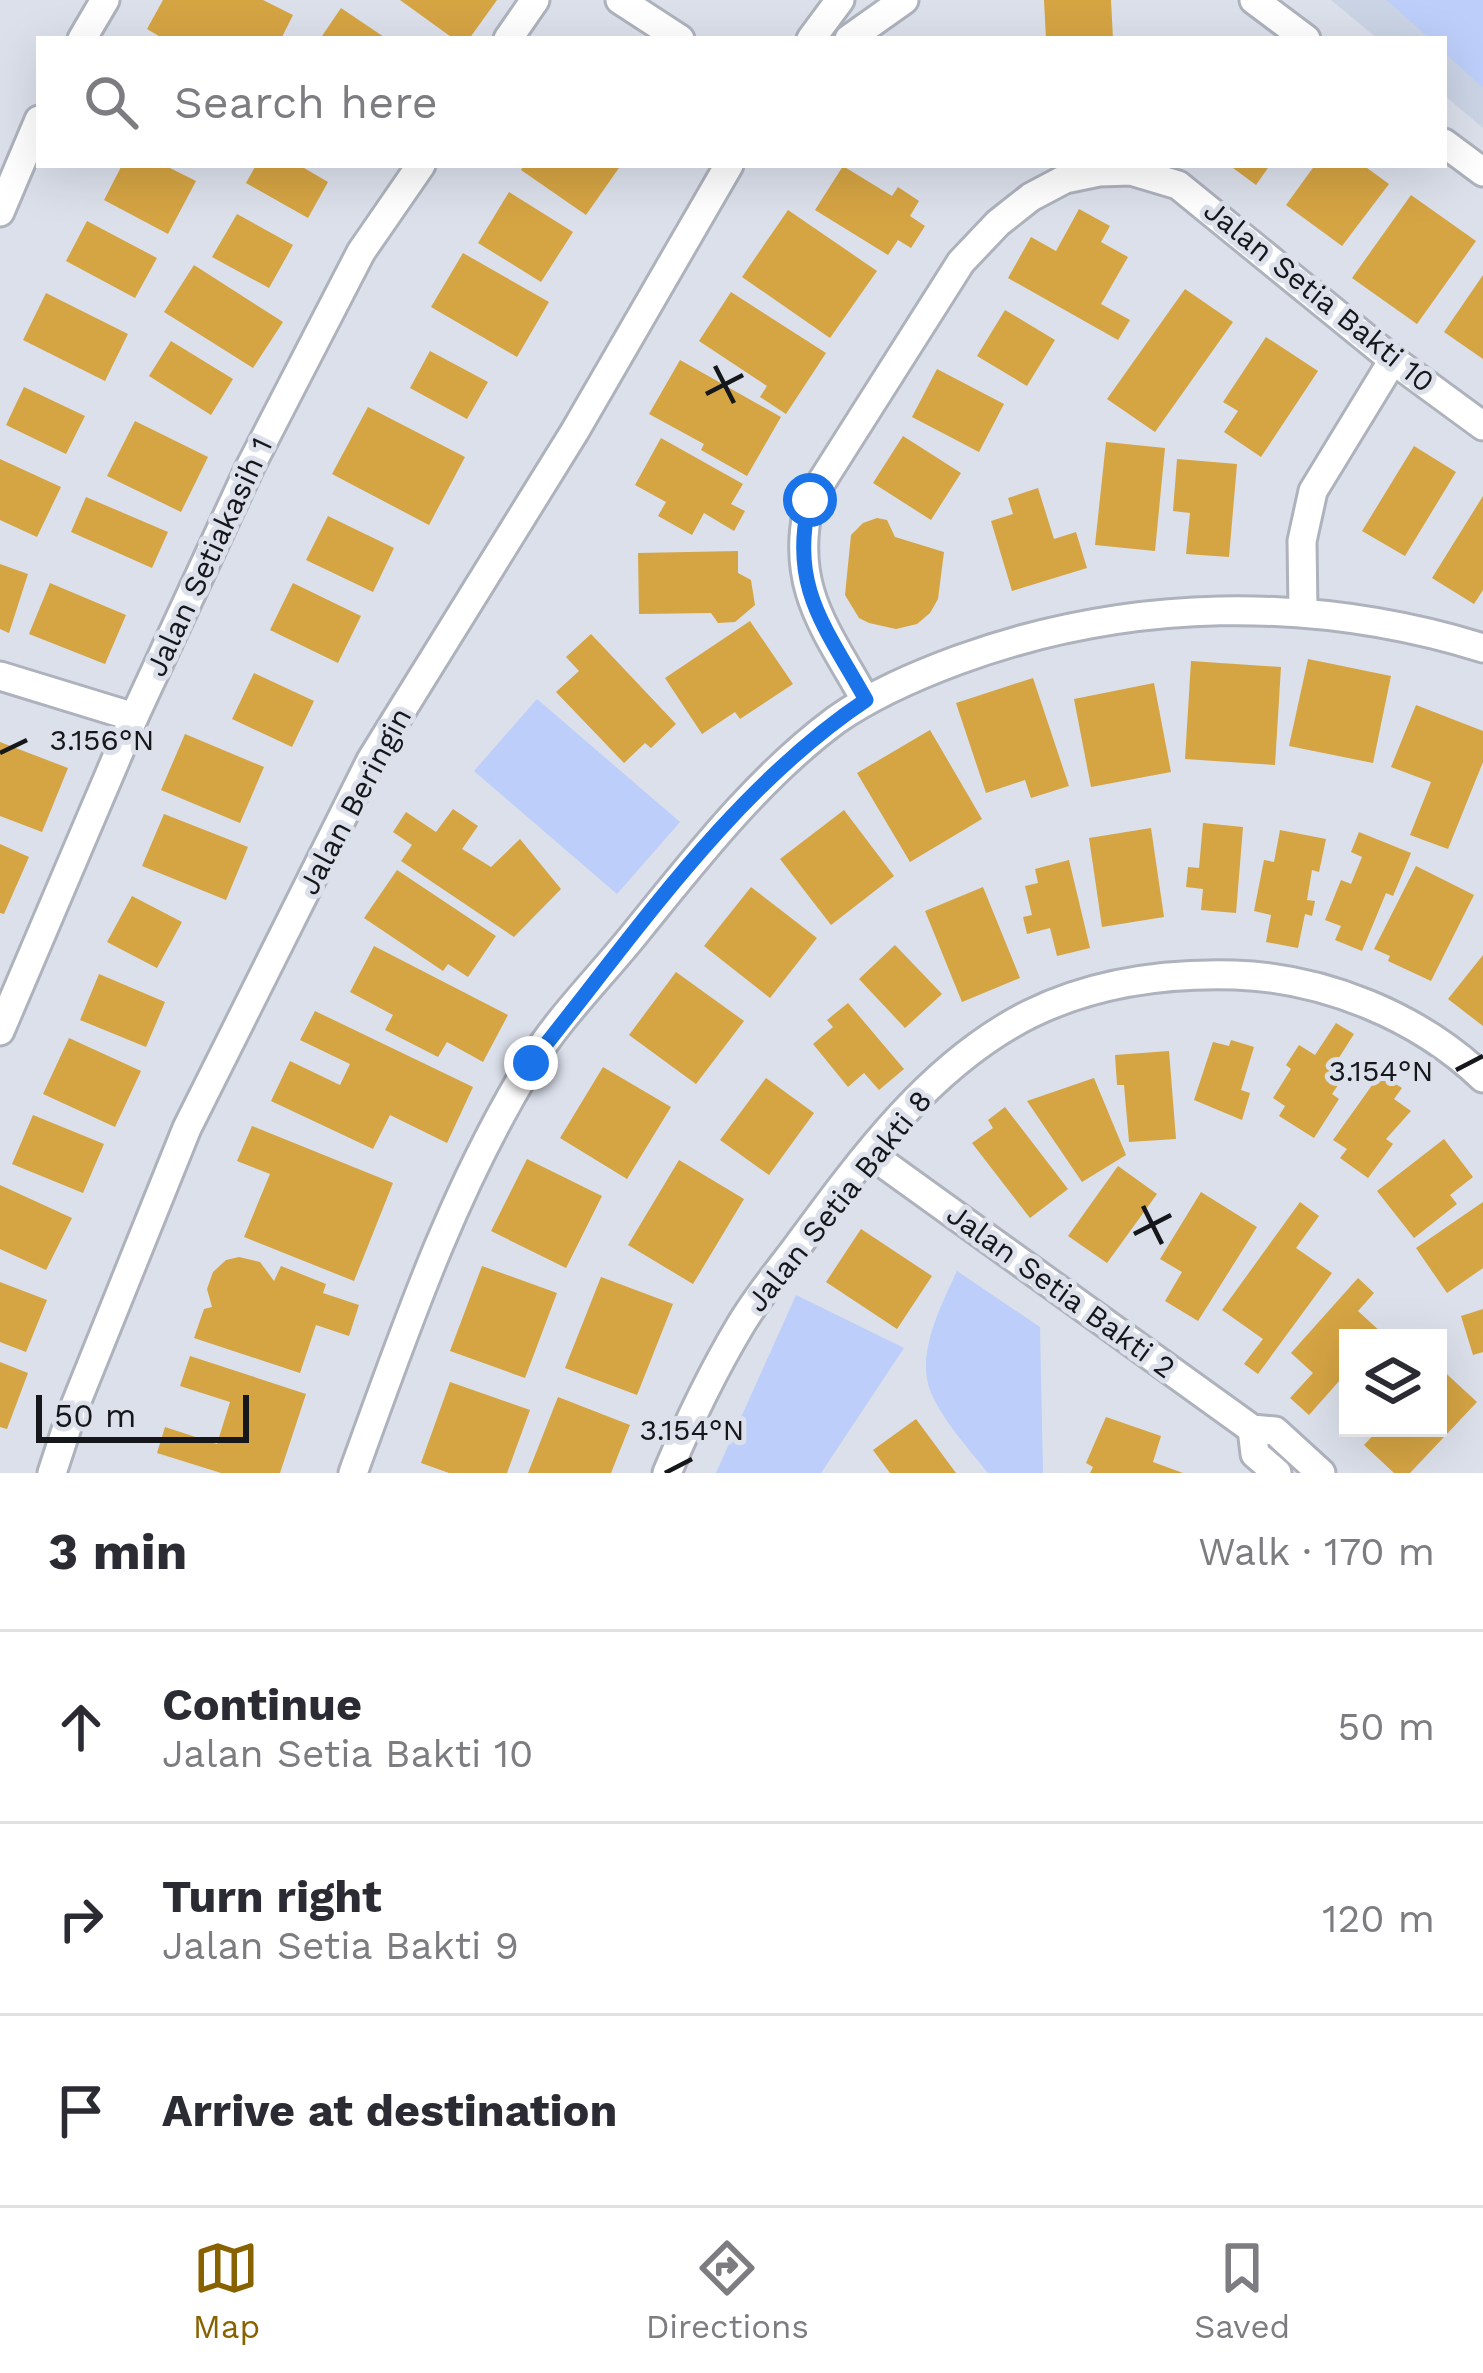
<!DOCTYPE html>
<meta charset="utf-8">
<style>
:root{--surface:#fff;--page:#f7f7f7;--text:#2b2b33;--muted:#7c7c81;--line:#e1e1e2;--accent:#896200}
body{margin:0;font-family:"Work Sans",sans-serif;background:var(--page);color:var(--text)}
.controls{position:absolute;right:36px;bottom:36px;display:grid;overflow:hidden;border-radius:0px;box-shadow:0 12px 48px #0002}
.controls button{width:108px;height:108px;display:grid;place-items:center;padding:0;border:0;border-bottom:3px solid var(--line);background:var(--surface);color:var(--text);font:60px sans-serif}
.scale{position:absolute;left:36px;bottom:30px;width:213px;box-sizing:border-box;padding-left:12px;border:6px solid #15171b;border-top:0;font-size:33px;line-height:42px;white-space:nowrap;color:#15171b;-webkit-text-stroke:9px #dbe0eb;paint-order:stroke}
.stop{position:absolute;width:36px;height:36px;margin:-27px;border:9px solid #1a73e8;border-radius:50%;background:#fff}
.stop.end{background:#1a73e8;border-color:#fff;box-shadow:0 3px 12px #0008}
.list{margin:0;padding:0;list-style:none}
h2{display:flex;justify-content:space-between;align-items:center;height:156px;margin:0;padding:0 48px;font-size:51px}
h2 small{font-size:39px;font-weight:400;color:var(--muted)}
.list li{display:grid;grid-template-columns:78px 1fr auto;gap:36px;align-items:center;box-sizing:border-box;height:192px;padding:0 48px;border-top:3px solid var(--line)}
.list b{display:block;font-size:45px;white-space:nowrap}
.list p{margin:0;font-size:39px;white-space:nowrap;color:var(--muted)}
.list em{font-size:39px;font-style:normal;color:var(--muted)}
.icon{flex:none;width:66px;height:66px;fill:none;stroke:currentColor;stroke-width:2;stroke-linecap:round;stroke-linejoin:round}
.map{position:relative;flex:none;width:1483px;height:1473px;overflow:hidden}
.search{position:absolute;background:var(--surface);box-shadow:0 12px 48px #0002;left:36px;right:36px;top:36px;height:132px;display:flex;align-items:center;gap:30px;box-sizing:border-box;padding:0 42px;border-radius:0px;color:var(--muted);font-size:45px}
.sheet{height:732px;background:var(--surface)}
nav{display:flex;justify-content:space-around;align-items:center;box-sizing:border-box;height:168px;border-top:3px solid var(--line);background:var(--surface);font-size:33px;color:var(--muted)}
nav a{display:grid;justify-items:center;gap:6px}
nav .on{color:var(--accent)}
.map>svg:first-child{display:block}
.built{fill:#cbd4e5}
.green{fill:#bccef9}
.building{fill:#d5a443}
.lines{fill:none;stroke-linecap:round;stroke-linejoin:round}
.minor-casing{stroke:#aeb2bd;stroke-width:33}
.minor{stroke:#fff;stroke-width:27}
.route{stroke:#1a73e8;stroke-width:15}
.ticks{fill:none;stroke:#15171b;stroke-width:4.5}
.labels{text-anchor:middle;stroke-width:10;stroke-linejoin:round;paint-order:stroke}
.street-label{font-size:30px;fill:#15171b;stroke:#dbe0eb}
.ticks-label{font-size:30px;text-anchor:middle;fill:#15171b;stroke:#dbe0eb;stroke-width:10;stroke-linejoin:round;paint-order:stroke}
</style>
<div class="map">
<svg width="1483" height="1473" viewBox="0 0 1483 1473">
<rect width="100%" height="100%" fill="#dbe0eb"/>
<polygon class="built" points="1331,0 1483,0 1483,128 1444,95 1444,39 1378,39"/>
<g class="green">
<polygon points="1387,0 1483,0 1483,88 1444,52 1444,39 1430,39"/>
<polygon points="537,699 680,822 617,894 474,771"/>
<path d="M 957,1271 L 1040,1327 L 1043,1473 L 988,1473 C 969,1449 932,1409 927,1379 C 921,1344 943,1301 957,1271 Z"/>
<polygon points="796,1295 904,1348 821,1473 716,1473"/>
</g>
<g class="building">
<polygon points="163,0 263,0 293,15 281,39 164,39 147,29"/>
<polygon points="400,0 497,0 469,39 454,39"/>
<polygon points="1044,0 1111,0 1113,39 1046,39"/>
<polygon points="341,8 387,39 320,39"/>
<polygon points="122,165 164,165 196,181 168,234 104,200"/>
<polygon points="256,165 299,165 328,182 308,218 246,183"/>
<polygon points="524,165 621,165 586,215 521,170"/>
<polygon points="1229,165 1270,165 1256,185"/>
<polygon points="1315,165 1363,165 1389,184 1342,246 1286,205"/>
<polygon points="843,166 892,196 898,187 919,201 910,216 925,226 911,248 898,240 888,255 815,210"/>
<polygon points="509,192 573,232 541,282 478,243"/>
<polygon points="1411,195 1476,241 1417,324 1352,278"/>
<polygon points="1079,209 1110,226 1101,242 1128,257 1101,304 1130,320 1118,340 1008,278 1031,237 1056,251"/>
<polygon points="788,210 877,271 830,338 742,277"/>
<polygon points="237,214 293,245 269,288 212,257"/>
<polygon points="87,221 157,258 135,298 66,261"/>
<polygon points="463,253 549,302 517,357 431,307"/>
<polygon points="194,265 283,322 253,368 164,312"/>
<polygon points="1483,275 1483,359 1444,332"/>
<polygon points="1185,289 1233,322 1155,432 1107,399"/>
<polygon points="731,292 826,353 786,414 760,397 767,386 699,341"/>
<polygon points="46,293 128,334 105,381 23,340"/>
<polygon points="1005,310 1055,340 1027,386 977,356"/>
<polygon points="1266,337 1318,371 1261,457 1224,432 1238,411 1223,402"/>
<polygon points="171,341 233,379 211,415 149,376"/>
<polygon points="430,351 488,382 467,419 410,388"/>
<polygon points="680,360 781,417 747,476 701,450 704,444 649,414"/>
<polygon points="937,369 1004,404 979,452 912,417"/>
<polygon points="24,387 85,416 66,454 6,425"/>
<polygon points="368,407 465,457 429,525 332,474"/>
<polygon points="135,421 208,457 181,512 107,476"/>
<polygon points="903,436 961,473 931,520 873,483"/>
<polygon points="661,438 743,484 731,504 745,511 734,531 704,513 692,535 658,516 666,502 635,485"/>
<polygon points="1106,442 1165,448 1155,551 1095,545"/>
<polygon points="1414,446 1456,472 1405,556 1362,531"/>
<polygon points="0,459 61,487 37,537 0,520"/>
<polygon points="1177,459 1237,464 1229,557 1186,554 1190,513 1173,511"/>
<polygon points="1038,488 1054,539 1076,532 1087,568 1012,591 991,521 1013,514 1008,498"/>
<polygon points="1483,496 1483,590 1474,604 1432,578"/>
<polygon points="86,497 168,532 152,568 71,532"/>
<polygon points="328,516 394,548 373,592 306,560"/>
<polygon points="877,518 887,520 895,537 944,552 938,599 930,613 917,624 896,629 869,623 859,618 845,595 851,535 863,523"/>
<polygon points="738,551 738,573 751,580 755,605 735,622 718,623 711,613 639,614 638,553"/>
<polygon points="0,564 28,574 9,633 0,629"/>
<polygon points="50,583 126,615 105,664 29,634"/>
<polygon points="293,583 361,616 338,663 270,630"/>
<polygon points="750,621 793,684 740,719 735,712 702,734 665,678"/>
<polygon points="591,634 676,724 651,748 645,743 624,763 556,692 579,671 566,657"/>
<polygon points="1308,659 1391,676 1373,763 1289,746"/>
<polygon points="1191,661 1281,667 1275,765 1185,759"/>
<polygon points="254,673 314,701 292,747 232,719"/>
<polygon points="1033,678 1069,786 1031,798 1025,780 986,793 956,703"/>
<polygon points="1154,683 1171,772 1091,787 1074,699"/>
<polygon points="1416,705 1483,731 1483,762 1448,849 1410,835 1431,782 1391,767"/>
<polygon points="930,730 982,819 910,862 857,773"/>
<polygon points="185,734 264,767 240,823 161,790"/>
<polygon points="0,742 68,768 42,832 0,816"/>
<polygon points="453,809 478,826 462,849 491,867 520,839 561,889 514,937 401,861 412,845 393,832 406,812 436,832"/>
<polygon points="844,810 894,876 831,925 780,859"/>
<polygon points="164,814 248,847 226,900 142,866"/>
<polygon points="1203,823 1243,827 1236,913 1201,910 1203,889 1186,887 1188,867 1199,868"/>
<polygon points="1151,828 1164,917 1102,927 1089,838"/>
<polygon points="1280,830 1326,839 1319,872 1312,870 1307,900 1315,901 1312,916 1305,914 1298,948 1266,942 1271,915 1254,911 1264,860 1274,862"/>
<polygon points="1359,832 1411,853 1393,896 1386,893 1362,951 1335,940 1341,926 1325,920 1341,880 1351,884 1362,857 1351,852"/>
<polygon points="0,844 29,857 4,914 0,913"/>
<polygon points="1069,860 1090,948 1057,956 1050,928 1027,934 1023,917 1032,915 1025,886 1038,883 1035,869"/>
<polygon points="1416,866 1474,895 1431,981 1388,961 1390,956 1374,949"/>
<polygon points="397,870 496,936 468,977 448,964 443,971 364,918"/>
<polygon points="751,887 817,938 770,998 704,946"/>
<polygon points="983,887 1020,978 962,1002 925,911"/>
<polygon points="132,896 182,922 157,968 107,942"/>
<polygon points="895,945 942,994 905,1028 859,979"/>
<polygon points="374,946 508,1015 483,1062 447,1042 438,1057 385,1030 393,1015 350,992"/>
<polygon points="1483,955 1483,1026 1448,999"/>
<polygon points="676,972 744,1021 696,1084 629,1035"/>
<polygon points="99,974 165,1002 146,1047 80,1020"/>
<polygon points="848,1003 904,1069 879,1090 864,1073 848,1087 813,1044 833,1027 827,1020"/>
<polygon points="315,1011 473,1087 447,1143 390,1115 373,1149 271,1101 290,1061 340,1085 350,1064 300,1040"/>
<polygon points="1336,1023 1354,1034 1335,1064 1347,1072 1332,1094 1339,1099 1314,1138 1279,1116 1285,1106 1273,1098 1291,1069 1286,1065 1299,1045 1315,1055"/>
<polygon points="69,1038 141,1071 115,1127 43,1094"/>
<polygon points="1231,1040 1254,1047 1241,1090 1250,1093 1242,1120 1194,1100 1213,1042 1229,1046"/>
<polygon points="1169,1051 1176,1139 1129,1142 1124,1085 1117,1085 1115,1055"/>
<polygon points="603,1067 671,1107 627,1179 560,1138"/>
<polygon points="1380,1074 1402,1088 1394,1099 1411,1111 1386,1139 1393,1144 1368,1178 1340,1158 1347,1149 1333,1140"/>
<polygon points="766,1078 814,1113 769,1175 720,1140"/>
<polygon points="1094,1078 1126,1155 1082,1182 1027,1101"/>
<polygon points="1005,1107 1068,1189 1030,1218 972,1143 993,1128 988,1120"/>
<polygon points="33,1115 104,1144 83,1193 12,1164"/>
<polygon points="252,1126 393,1183 354,1281 244,1237 270,1174 237,1161"/>
<polygon points="1444,1139 1473,1177 1450,1195 1457,1204 1414,1238 1377,1191"/>
<polygon points="527,1159 602,1196 566,1268 491,1231"/>
<polygon points="679,1160 744,1199 693,1284 628,1245"/>
<polygon points="1118,1166 1157,1194 1107,1263 1068,1236"/>
<polygon points="0,1185 72,1218 46,1270 0,1249"/>
<polygon points="1201,1192 1257,1227 1198,1321 1165,1301 1182,1272 1160,1259"/>
<polygon points="1300,1202 1319,1216 1296,1248 1332,1273 1258,1374 1244,1364 1263,1339 1222,1310"/>
<polygon points="1483,1202 1483,1268 1447,1293 1416,1248"/>
<polygon points="861,1229 932,1276 897,1329 826,1282"/>
<polygon points="239,1257 260,1262 274,1281 281,1266 326,1284 323,1293 359,1305 349,1336 316,1325 300,1373 194,1338 204,1309 212,1307 207,1289 213,1272 226,1260"/>
<polygon points="482,1266 557,1293 525,1378 450,1351"/>
<polygon points="601,1277 673,1304 637,1395 565,1368"/>
<polygon points="1358,1278 1374,1293 1358,1311 1382,1333 1378,1338 1348,1338 1348,1371 1309,1415 1290,1398 1313,1373 1291,1353"/>
<polygon points="0,1282 47,1300 26,1352 0,1342"/>
<polygon points="1483,1309 1483,1352 1473,1355 1461,1316"/>
<polygon points="190,1356 306,1394 280,1473 221,1473 157,1453 165,1427 217,1444 230,1402 180,1386"/>
<polygon points="0,1362 28,1373 7,1429 0,1427"/>
<polygon points="1438,1366 1477,1402 1410,1473 1394,1473 1364,1445 1380,1428 1438,1428"/>
<polygon points="450,1382 530,1410 507,1473 449,1473 421,1463"/>
<polygon points="558,1397 630,1425 611,1473 528,1473"/>
<polygon points="1106,1417 1161,1436 1153,1462 1183,1473 1090,1473 1093,1467 1086,1463"/>
<polygon points="916,1419 956,1473 890,1473 873,1450"/>
</g>
<g class="lines">
<defs>
<g id="minor">
<polyline points="620,0 680,39"/>
<polyline points="1254,0 1306,39"/>
<polyline points="82,39 105,0"/>
<polyline points="508,39 535,0"/>
<polyline points="811,39 840,0"/>
<polyline points="849,39 904,0"/>
<polyline points="1444,143 1483,172"/>
<polyline points="0,212 39,120"/>
<polyline points="1303,612 1302,541 1313,491 1393,360"/>
<polyline points="0,676 134,717"/>
<path d="M 866,701 C 826,629 788,586 810,500 L 961,262 L 998,223 L 1031,197 L 1065,179 L 1099,172 L 1131,171 L 1178,185 L 1393,360 L 1483,426"/>
<polyline points="0,1031 134,717 250,467 361,252 421,165"/>
<polyline points="869,1153 1252,1429 1275,1431 1321,1473"/>
<polyline points="1252,1429 1255,1454 1277,1473"/>
<polyline points="52,1473 70,1418 187,1128 371,760 575,431 729,165"/>
<path d="M 353,1473 C 404,1333 451,1194 529,1066 C 558,1018 602,975 637,931 C 697,857 759,777 836,720 C 873,694 915,676 958,660 C 1128,598 1311,595 1483,648"/>
<path d="M 667,1473 C 688,1423 712,1373 740,1326 C 757,1297 779,1271 799,1244 C 863,1157 932,1063 1030,1014 C 1093,983 1166,973 1235,975 C 1324,978 1418,1016 1483,1078"/>
</g>
</defs>
<use href="#minor" class="minor-casing"/>
<use href="#minor" class="minor"/>
</g>
<g class="lines">
<path class="route" d="M 531,1063 C 633,937 730,791 866,700 C 826,628 788,586 810,500"/>
</g>
<path class="ticks" d="M 715,366 L 734,403M 706,394 L 743,375M 0,753 L 27,740M 1456,1070 L 1483,1056M 1143,1206 L 1162,1244M 1134,1234 L 1171,1215M 665,1473 L 692,1459"/>
<g class="labels">
<g class="street-label">
<text transform="translate(1319 296) rotate(39)" y="10">Jalan Setia Bakti 10</text>
<text transform="translate(209 557) rotate(-65)" y="10">Jalan Setiakasih 1</text>
<text transform="translate(355 801) rotate(-62)" y="10">Jalan Beringin</text>
<text transform="translate(839 1201) rotate(-51)" y="10">Jalan Setia Bakti 8</text>
<text transform="translate(1061 1291) rotate(36)" y="10">Jalan Setia Bakti 2</text>
</g>
</g>
<g class="ticks-label">
<text x="102" y="750">3.156°N</text>
<text x="1381" y="1081">3.154°N</text>
<text x="692" y="1440">3.154°N</text>
</g>
</svg>
<div class="controls">
<button><svg class="icon" aria-label="layers" viewBox="0 0 24 24"><path d="M12 4l9 5-9 5-9-5zM3 14l9 5 9-5"/></svg></button>
</div>
<div class="scale">50 m</div>
<div class="stop" style="left:810px;top:500px"></div>
<div class="stop end" style="left:531px;top:1063px"></div>
<div class="search"><svg class="icon" aria-label="search" viewBox="0 0 24 24"><circle cx="10" cy="10" r="6"/><path d="M15 15l6 6"/></svg>Search here</div>
</div>
<section class="sheet">
<h2>3 min<small>Walk · 170 m</small></h2>
<ul class="list">
<li><svg class="icon" aria-label="ahead" viewBox="0 0 24 24"><path d="M12 20V5M6 11l6-6 6 6"/></svg><div><b>Continue</b><p>Jalan Setia Bakti 10</p></div><em>50 m</em></li>
<li><svg class="icon" aria-label="right" viewBox="0 0 24 24"><path d="M7 20v-9h11M14 6l5 5-5 5"/></svg><div><b>Turn right</b><p>Jalan Setia Bakti 9</p></div><em>120 m</em></li>
<li><svg class="icon" aria-label="arrive" viewBox="0 0 24 24"><path d="M6 21V4h12l-3 4 3 4H6"/></svg><div><b>Arrive at destination</b></div></li>
</ul>
</section>
<nav>
<a class="on"><svg class="icon" aria-label="map" viewBox="0 0 24 24"><path d="M3 6l6-2 6 2 6-2v14l-6 2-6-2-6 2zM9 4v14M15 6v14"/></svg>Map</a>
<a><svg class="icon" aria-label="directions" viewBox="0 0 24 24"><path d="M12 3l9 9-9 9-9-9zM9 14v-3h6M13 9l2 2-2 2"/></svg>Directions</a>
<a><svg class="icon" aria-label="saved" viewBox="0 0 24 24"><path d="M7 4h10v16l-5-4-5 4z"/></svg>Saved</a>
</nav>
